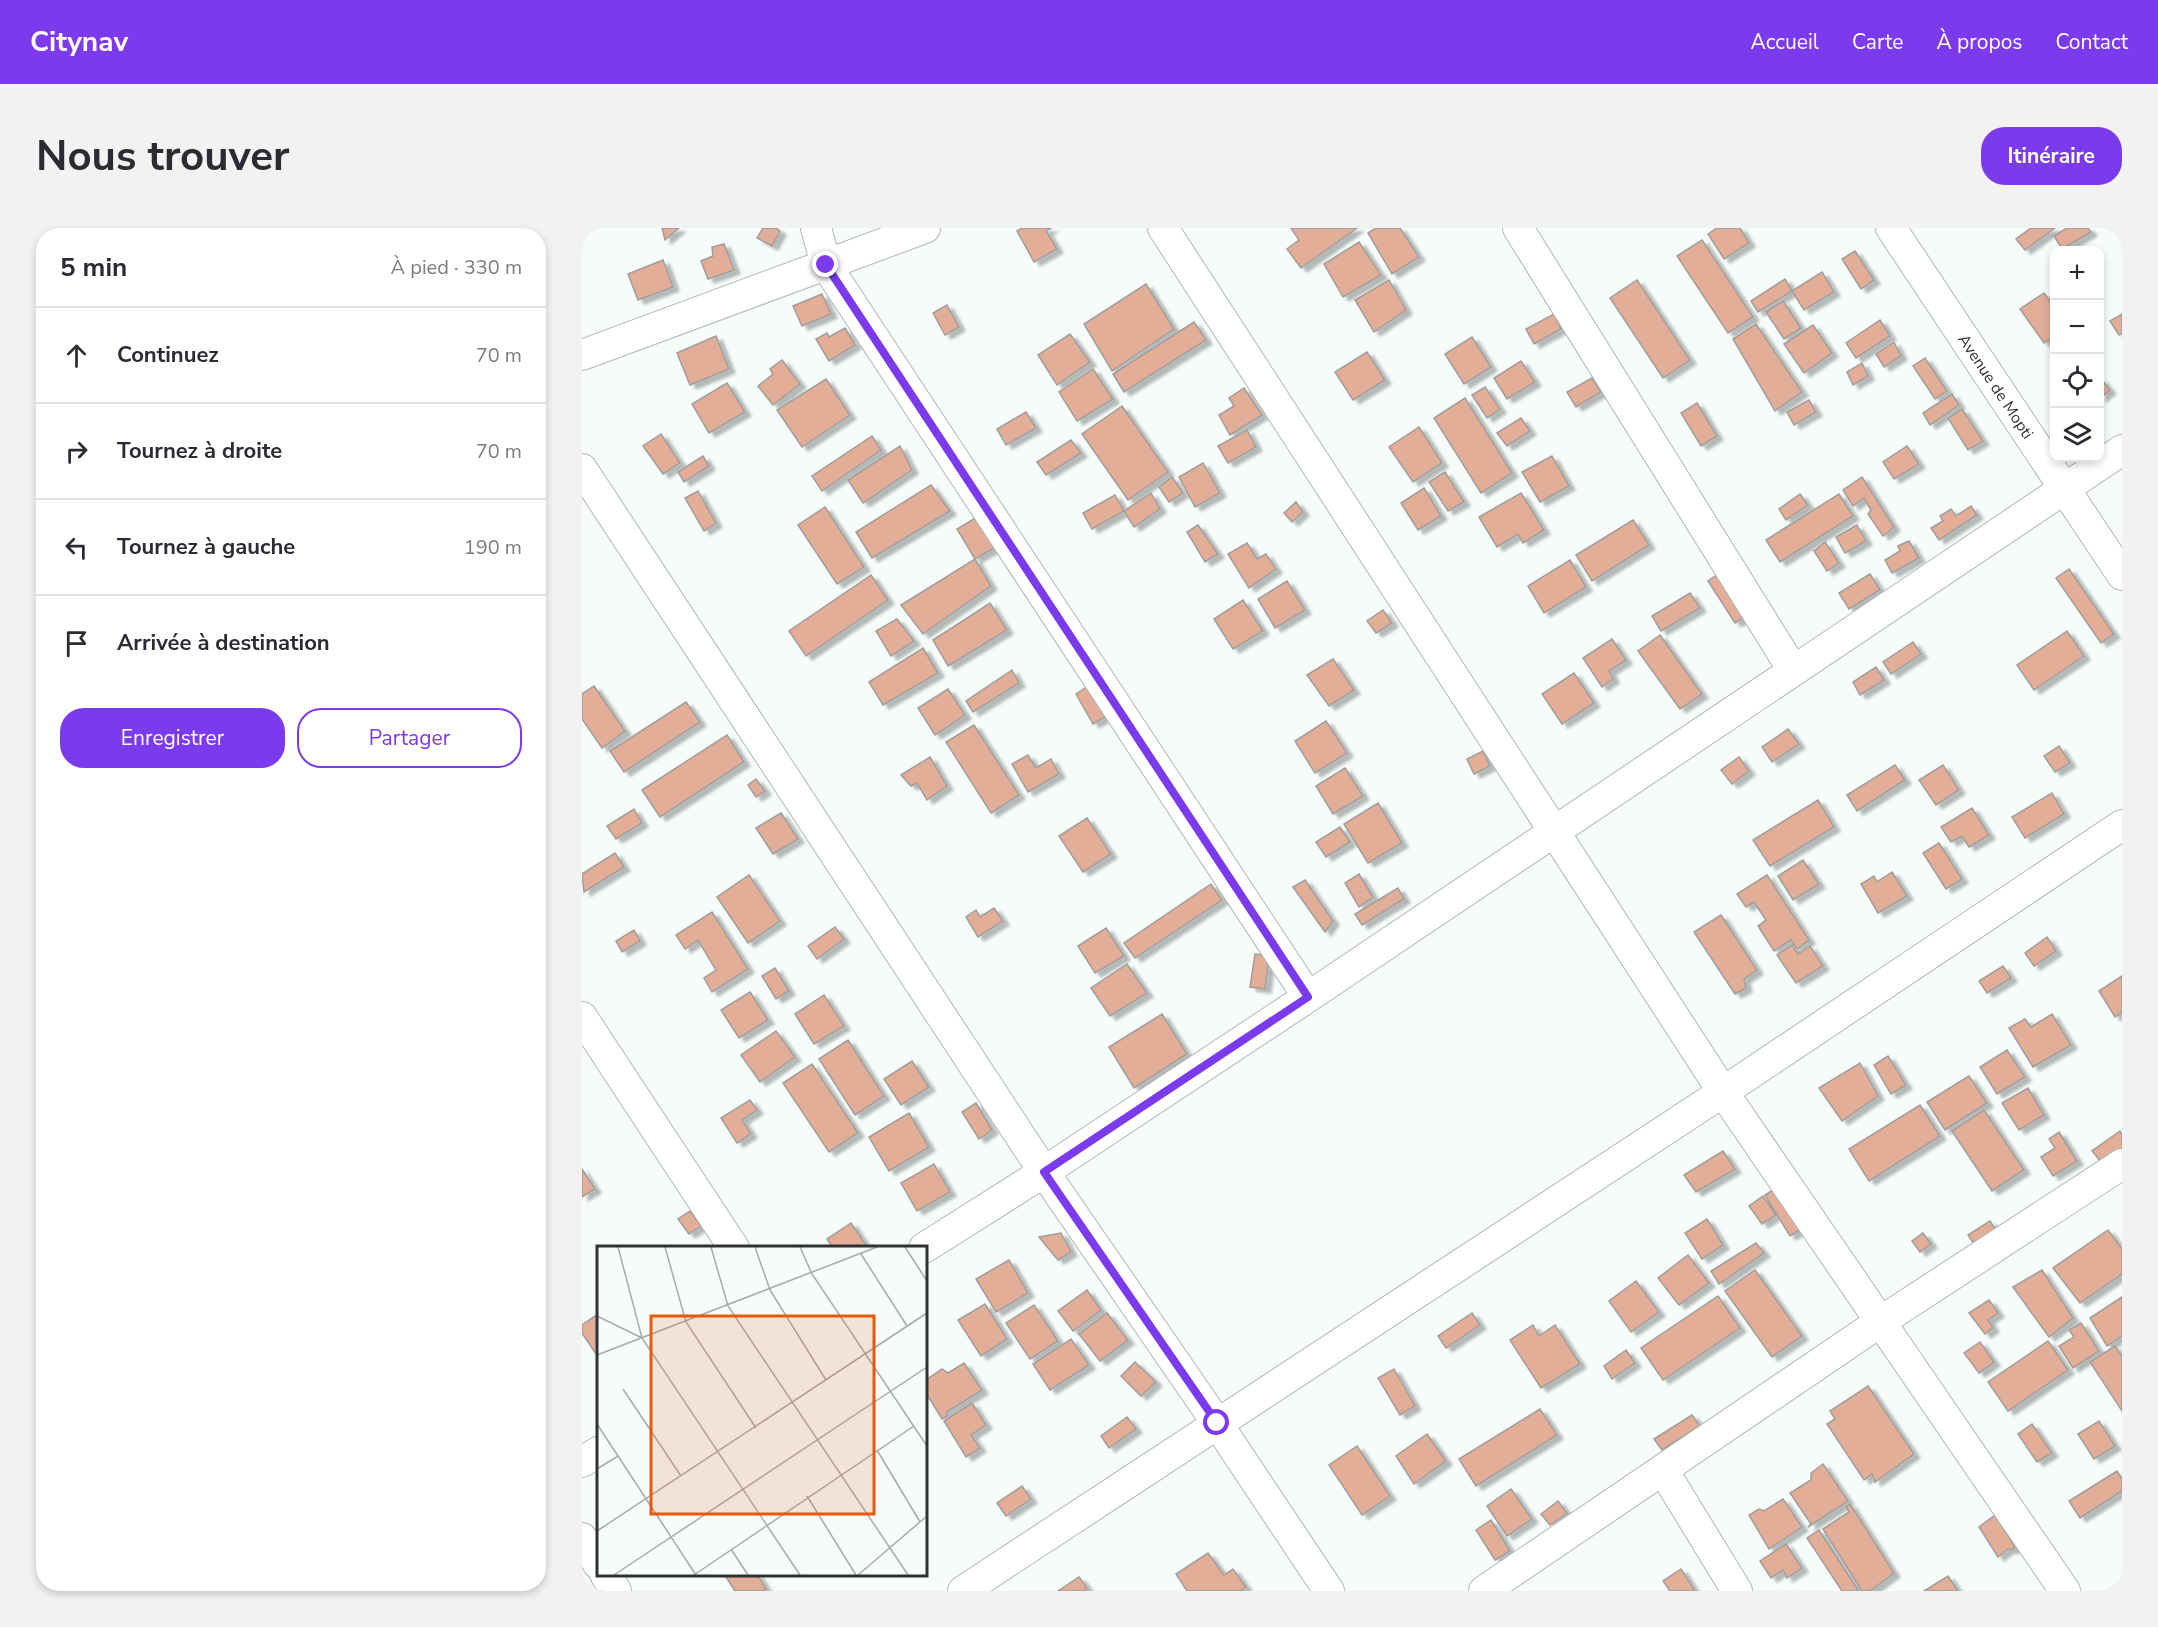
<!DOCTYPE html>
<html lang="fr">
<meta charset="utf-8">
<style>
:root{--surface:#fff;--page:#f2f2f3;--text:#2b2b33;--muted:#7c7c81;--line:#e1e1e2;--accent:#7c3aed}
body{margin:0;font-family:"Nunito Sans",sans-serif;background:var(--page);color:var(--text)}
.controls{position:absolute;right:18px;top:18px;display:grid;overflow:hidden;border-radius:12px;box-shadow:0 3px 9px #0003}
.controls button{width:54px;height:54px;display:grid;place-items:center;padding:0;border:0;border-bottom:2px solid var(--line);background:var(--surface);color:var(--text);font:30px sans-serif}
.stop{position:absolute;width:18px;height:18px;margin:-14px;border:4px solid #7c3aed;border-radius:50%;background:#fff}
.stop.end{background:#7c3aed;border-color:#fff;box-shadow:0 2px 6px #0008}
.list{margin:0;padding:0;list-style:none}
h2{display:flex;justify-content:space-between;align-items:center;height:78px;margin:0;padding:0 24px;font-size:26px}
h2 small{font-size:20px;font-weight:400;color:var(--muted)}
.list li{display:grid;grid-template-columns:39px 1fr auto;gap:18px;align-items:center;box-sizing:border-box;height:96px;padding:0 24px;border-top:2px solid var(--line)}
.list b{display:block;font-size:22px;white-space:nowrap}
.list em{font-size:20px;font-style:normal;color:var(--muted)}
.actions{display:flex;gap:12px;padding:18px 24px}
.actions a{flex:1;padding:14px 0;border:2px solid var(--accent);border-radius:24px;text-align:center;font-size:21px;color:var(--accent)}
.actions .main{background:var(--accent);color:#fff}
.icon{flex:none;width:33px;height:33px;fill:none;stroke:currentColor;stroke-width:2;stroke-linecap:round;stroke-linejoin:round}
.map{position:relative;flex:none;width:1540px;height:1363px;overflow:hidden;border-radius:24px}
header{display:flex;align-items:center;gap:36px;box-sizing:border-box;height:84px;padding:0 30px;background:var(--accent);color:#fff}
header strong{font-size:28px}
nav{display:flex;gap:33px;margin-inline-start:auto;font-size:21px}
.intro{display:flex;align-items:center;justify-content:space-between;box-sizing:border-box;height:144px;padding:0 36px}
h1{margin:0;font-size:42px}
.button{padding:15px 27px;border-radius:24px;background:var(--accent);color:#fff;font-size:21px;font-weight:700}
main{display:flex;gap:36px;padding:0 36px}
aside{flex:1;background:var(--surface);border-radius:24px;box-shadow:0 3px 9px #0003}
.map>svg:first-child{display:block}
.building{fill:#e2ae98;stroke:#a29c9a;stroke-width:1.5;filter:url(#shadow)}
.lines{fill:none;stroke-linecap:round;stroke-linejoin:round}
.minor-casing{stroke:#b0b7b4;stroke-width:32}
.minor{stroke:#fff;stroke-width:30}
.route{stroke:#7c3aed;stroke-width:8}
.labels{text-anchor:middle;stroke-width:4.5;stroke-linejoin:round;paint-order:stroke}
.street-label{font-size:16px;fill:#303232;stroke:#fff}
.inset-road{fill:none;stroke:#a6abaa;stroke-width:1.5}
.view{fill:#e8590c;fill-opacity:0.15;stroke:#e8590c;stroke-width:3}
.inset-edge{fill:none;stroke:#303232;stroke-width:3}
</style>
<header>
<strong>Citynav</strong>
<nav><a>Accueil</a><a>Carte</a><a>À propos</a><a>Contact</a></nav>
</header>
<div class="intro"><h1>Nous trouver</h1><a class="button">Itinéraire</a></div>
<main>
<aside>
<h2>5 min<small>À pied · 330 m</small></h2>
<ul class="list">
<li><svg class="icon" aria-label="ahead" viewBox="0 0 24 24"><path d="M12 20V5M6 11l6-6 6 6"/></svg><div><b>Continuez</b></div><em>70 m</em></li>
<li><svg class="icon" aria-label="right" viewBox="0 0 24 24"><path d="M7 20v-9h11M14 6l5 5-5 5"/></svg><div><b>Tournez à droite</b></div><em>70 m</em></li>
<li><svg class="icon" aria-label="left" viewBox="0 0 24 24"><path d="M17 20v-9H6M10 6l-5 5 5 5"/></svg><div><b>Tournez à gauche</b></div><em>190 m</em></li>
<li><svg class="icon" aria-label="arrive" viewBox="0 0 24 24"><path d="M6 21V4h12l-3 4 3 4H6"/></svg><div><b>Arrivée à destination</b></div></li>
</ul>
<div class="actions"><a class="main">Enregistrer</a><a>Partager</a></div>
</aside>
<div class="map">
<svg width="1540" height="1363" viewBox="0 0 1540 1363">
<defs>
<filter id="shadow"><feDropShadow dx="6" dy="4" stdDeviation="1.5" flood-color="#0004"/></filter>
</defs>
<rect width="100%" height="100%" fill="#f5fcfa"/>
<g class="building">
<polygon points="80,0 97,0 83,12"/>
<polygon points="181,0 194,0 198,3 190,18 175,10"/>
<polygon points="440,0 469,0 464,3 475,21 452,34 435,3"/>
<polygon points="709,0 775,0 719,40 705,21 717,12"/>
<polygon points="794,0 818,0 837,29 810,46 786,5"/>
<polygon points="1135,0 1158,0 1167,15 1142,31 1126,6"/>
<polygon points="1449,0 1473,0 1443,22 1434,11"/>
<polygon points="1485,0 1506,0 1509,4 1480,21 1472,8"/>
<polygon points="1120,12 1171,89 1146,105 1095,28"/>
<polygon points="777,14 799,47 761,69 742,36"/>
<polygon points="142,16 152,42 126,51 119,33 131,28 130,19"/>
<polygon points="1273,23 1292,52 1279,61 1260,31"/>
<polygon points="81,32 91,59 56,72 46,46"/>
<polygon points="1240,44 1252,64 1222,82 1210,63"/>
<polygon points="1203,51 1210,63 1176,84 1169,73"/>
<polygon points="807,52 824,82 792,104 773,72"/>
<polygon points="1055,52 1108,132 1081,150 1028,70"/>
<polygon points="564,56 592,101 530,143 502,96"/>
<polygon points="1462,65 1472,79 1472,108 1462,115 1438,81"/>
<polygon points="240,66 249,86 220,98 211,78"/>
<polygon points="1201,73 1219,100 1202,111 1184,84"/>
<polygon points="365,77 377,99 363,107 351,85"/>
<polygon points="972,86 979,101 952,116 944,101"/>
<polygon points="1540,86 1540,105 1537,107 1528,93"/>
<polygon points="1298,92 1308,108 1274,130 1264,115"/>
<polygon points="612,94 624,112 542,164 531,146"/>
<polygon points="1174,96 1220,164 1193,183 1151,111"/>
<polygon points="1231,97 1250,125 1222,145 1202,116"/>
<polygon points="263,100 273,117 247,133 234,111 245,105 247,109"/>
<polygon points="488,106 508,134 475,157 456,127"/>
<polygon points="134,108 147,141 108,157 95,125"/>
<polygon points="890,109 909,139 882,156 863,126"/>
<polygon points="1312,114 1319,128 1302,139 1294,126"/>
<polygon points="785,124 803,152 771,172 753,144"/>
<polygon points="1343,130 1365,163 1353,171 1331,138"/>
<polygon points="200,132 218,156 191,177 176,158 191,146 188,141"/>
<polygon points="939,133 953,154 925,171 912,150"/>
<polygon points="1280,135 1286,148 1271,157 1265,144"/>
<polygon points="511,141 531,171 495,193 477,164"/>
<polygon points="1010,150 1019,164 994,179 985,164"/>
<polygon points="244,151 268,187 220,219 195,182"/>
<polygon points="1519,151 1528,162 1518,170 1518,153"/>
<polygon points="145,155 163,184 127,205 110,176"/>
<polygon points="903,159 918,181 905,190 890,167"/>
<polygon points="662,160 680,187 648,207 637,187 652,178 647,170"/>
<polygon points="1370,166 1377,177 1348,197 1341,185"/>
<polygon points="883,170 930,245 899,265 852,190"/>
<polygon points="1227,172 1234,184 1212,197 1205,184"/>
<polygon points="1115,175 1135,208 1119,218 1099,185"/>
<polygon points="540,178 586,244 546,272 500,206"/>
<polygon points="1380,181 1401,213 1386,222 1366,190"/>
<polygon points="444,184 454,200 424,217 415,201"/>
<polygon points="939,190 948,203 925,218 915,205"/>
<polygon points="837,199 860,235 831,254 807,219"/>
<polygon points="665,202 674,219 646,235 636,218"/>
<polygon points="79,206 98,235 81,246 61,218"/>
<polygon points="290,208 299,222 240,263 230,248"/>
<polygon points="489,212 499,225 464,247 455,234"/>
<polygon points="318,218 330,242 281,275 266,252"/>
<polygon points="1325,218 1337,236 1312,251 1301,234"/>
<polygon points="121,228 127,238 102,254 96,244"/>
<polygon points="970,228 987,258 958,274 940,244"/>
<polygon points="621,235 638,265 613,279 597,249"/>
<polygon points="863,244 882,274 866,283 847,254"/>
<polygon points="590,249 601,265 587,274 577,259"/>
<polygon points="1280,249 1312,299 1301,308 1286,286 1289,282 1282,270 1271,278 1261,262"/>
<polygon points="349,257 368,283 290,330 274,304"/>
<polygon points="842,260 859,288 836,302 819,275"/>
<polygon points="116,263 134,295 122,303 103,270"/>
<polygon points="569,265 578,281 552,299 542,283"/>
<polygon points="939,265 962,302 941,315 936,306 915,319 897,289"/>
<polygon points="1218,266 1226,277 1204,292 1197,281"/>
<polygon points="1257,266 1271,288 1198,334 1184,312"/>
<polygon points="533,267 542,283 510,301 501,285"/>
<polygon points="714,274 721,284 710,294 702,285"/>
<polygon points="1389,278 1395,287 1357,312 1349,300 1361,293 1358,288 1369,281 1374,288"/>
<polygon points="243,279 282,339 255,356 216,297"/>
<polygon points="395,289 412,320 393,331 375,301"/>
<polygon points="1051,292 1067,317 1010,353 994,327"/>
<polygon points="616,297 636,326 623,334 605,304"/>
<polygon points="1275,297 1284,313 1263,325 1254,309"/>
<polygon points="1327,313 1337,330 1310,345 1303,332 1318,323 1316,318"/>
<polygon points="1243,314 1257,335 1245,343 1232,323"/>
<polygon points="665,315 675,331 684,326 694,341 667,360 646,326"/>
<polygon points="393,331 409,358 341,406 319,377"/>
<polygon points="988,332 1004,359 962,385 946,358"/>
<polygon points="1487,341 1532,406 1519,415 1474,350"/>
<polygon points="1139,344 1167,386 1153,395 1126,353"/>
<polygon points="1288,346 1298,362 1267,381 1257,365"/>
<polygon points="289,347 306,372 224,428 207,403"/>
<polygon points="705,353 723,382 693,400 676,371"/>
<polygon points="1108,365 1118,380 1079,403 1070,388"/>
<polygon points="661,372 681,403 651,421 632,391"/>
<polygon points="408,375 425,402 366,438 351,412"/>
<polygon points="801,382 810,395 794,405 785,393"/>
<polygon points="315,391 332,413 309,428 294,403"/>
<polygon points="1485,403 1502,428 1452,462 1435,437"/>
<polygon points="1078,407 1120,466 1098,481 1056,423"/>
<polygon points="1030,411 1044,432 1027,443 1031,451 1020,459 1001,430"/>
<polygon points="1331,414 1339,426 1309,446 1301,434"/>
<polygon points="341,420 356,445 301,477 287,454"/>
<polygon points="751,431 772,462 747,478 725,447"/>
<polygon points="1294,439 1302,452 1278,467 1271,454"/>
<polygon points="430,442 437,455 391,484 384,473"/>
<polygon points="992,445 1012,475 980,496 960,466"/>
<polygon points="12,458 43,503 20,520 0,491 0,466"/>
<polygon points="506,458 523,489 511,496 494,466"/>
<polygon points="366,461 383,487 353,507 336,480"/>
<polygon points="104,474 118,494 42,544 28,523"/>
<polygon points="744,493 765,525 733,545 713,513"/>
<polygon points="392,497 437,567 409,585 364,514"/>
<polygon points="1206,501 1217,516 1190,534 1180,519"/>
<polygon points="145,507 162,534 78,589 60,562"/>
<polygon points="1477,518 1488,535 1473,544 1462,528"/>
<polygon points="901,523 908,538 892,546 885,531"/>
<polygon points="446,527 454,540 469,531 477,546 446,564 430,536"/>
<polygon points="348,529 365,558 345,572 335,555 329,558 319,547"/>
<polygon points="1157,529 1167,543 1150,556 1139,542"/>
<polygon points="1313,537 1323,552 1275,583 1265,567"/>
<polygon points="1361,537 1377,562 1354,577 1337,552"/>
<polygon points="763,540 781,568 751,586 734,558"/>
<polygon points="174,551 183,563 174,569 166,557"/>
<polygon points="1470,565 1482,586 1443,610 1430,589"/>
<polygon points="1236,572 1252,599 1188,638 1171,612"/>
<polygon points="796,575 820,615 786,635 762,596"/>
<polygon points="1390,580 1407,607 1387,619 1380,608 1369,614 1359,599"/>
<polygon points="52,581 60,595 34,611 25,598"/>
<polygon points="199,585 216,611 191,626 174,600"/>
<polygon points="505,590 529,626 501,644 477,608"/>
<polygon points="758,599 768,614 744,629 734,614"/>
<polygon points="1357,615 1380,651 1364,661 1341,625"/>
<polygon points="33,625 42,639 2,664 0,646"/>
<polygon points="1221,632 1237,656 1211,672 1196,648"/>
<polygon points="1310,644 1325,668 1296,685 1279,656 1292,648 1295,654"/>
<polygon points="777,646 791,669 777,679 763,655"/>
<polygon points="167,647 198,693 166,715 135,669"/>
<polygon points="1185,647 1227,712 1215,721 1209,712 1192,723 1176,698 1184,692 1172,674 1164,679 1155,666"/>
<polygon points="723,652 751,693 743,704 711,659"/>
<polygon points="629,656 640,672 553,730 542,715"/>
<polygon points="816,660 822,671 780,697 773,686"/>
<polygon points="412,680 421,693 396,709 384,689 394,682 398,689"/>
<polygon points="130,684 166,741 130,764 122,750 134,742 116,712 103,721 94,707"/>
<polygon points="1139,687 1175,742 1162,751 1164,760 1153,766 1112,704"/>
<polygon points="253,699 262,711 235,731 226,718"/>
<polygon points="524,700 542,728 513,745 496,718"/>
<polygon points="52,702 58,713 40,724 34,713"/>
<polygon points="1465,709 1474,723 1452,738 1443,725"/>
<polygon points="1210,717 1216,726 1228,718 1241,738 1214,755 1195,727"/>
<polygon points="673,726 687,728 683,761 668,759"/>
<polygon points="545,736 565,765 528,788 509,760"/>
<polygon points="1421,738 1429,750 1405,765 1397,753"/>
<polygon points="193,740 207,763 194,771 180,748"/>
<polygon points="1540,748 1540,784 1533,789 1517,763"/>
<polygon points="168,764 186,792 157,810 139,782"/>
<polygon points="242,767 262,798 232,816 213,786"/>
<polygon points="580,786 605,826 552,860 527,819"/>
<polygon points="1470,786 1489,817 1451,839 1427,800 1443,791 1449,799"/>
<polygon points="194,803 213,829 178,854 159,827"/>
<polygon points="266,812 302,868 273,887 237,831"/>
<polygon points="1425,822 1443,849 1415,866 1398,839"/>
<polygon points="1306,828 1324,857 1309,866 1292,837"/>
<polygon points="330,833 347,859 319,877 302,851"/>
<polygon points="1278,835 1296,868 1260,893 1237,860"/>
<polygon points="230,836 276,905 247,924 201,855"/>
<polygon points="1387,848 1405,875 1363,902 1345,874"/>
<polygon points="1446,860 1462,887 1437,902 1420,875"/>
<polygon points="168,872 175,882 160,892 169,906 155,915 139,890"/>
<polygon points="394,875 410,902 397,911 380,884"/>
<polygon points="1338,877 1358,908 1287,953 1267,921"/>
<polygon points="1402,882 1442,942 1410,963 1370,903"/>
<polygon points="327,885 347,919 307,943 287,909"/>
<polygon points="1538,903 1540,907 1540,922 1521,936 1510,923"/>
<polygon points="1477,904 1495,933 1471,948 1459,929 1473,920 1467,911"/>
<polygon points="1141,923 1153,941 1114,964 1102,947"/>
<polygon points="352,936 368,964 335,983 319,955"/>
<polygon points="0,941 13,961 0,969"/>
<polygon points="1196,959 1221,1000 1208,1008 1183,967"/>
<polygon points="1181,968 1194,987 1180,996 1167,978"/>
<polygon points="108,983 119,998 107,1006 96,991"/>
<polygon points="1125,991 1141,1017 1120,1031 1103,1005"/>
<polygon points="1408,993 1414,1002 1392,1016 1386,1007"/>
<polygon points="269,995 286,1020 251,1020 245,1011"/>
<polygon points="1526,1002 1540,1021 1540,1046 1498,1075 1471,1040"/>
<polygon points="479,1005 489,1024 476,1032 457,1009"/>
<polygon points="1341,1005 1349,1016 1338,1024 1330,1013"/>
<polygon points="1174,1015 1182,1025 1137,1056 1129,1043"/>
<polygon points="1106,1027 1127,1055 1097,1077 1076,1050"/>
<polygon points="427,1032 446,1065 414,1084 394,1051"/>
<polygon points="1173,1042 1220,1108 1190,1129 1143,1063"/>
<polygon points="1460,1042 1491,1090 1467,1109 1431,1059"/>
<polygon points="1054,1053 1077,1084 1049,1104 1027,1073"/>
<polygon points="505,1062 519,1082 491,1103 476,1083"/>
<polygon points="1136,1068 1158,1100 1081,1152 1059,1120"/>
<polygon points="1540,1069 1540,1108 1525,1118 1508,1090"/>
<polygon points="1407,1072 1416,1085 1406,1092 1411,1100 1403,1106 1387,1085"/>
<polygon points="403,1076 425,1111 399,1128 376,1092"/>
<polygon points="452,1077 476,1113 448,1131 424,1095"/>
<polygon points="525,1085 546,1112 518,1133 497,1106"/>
<polygon points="890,1085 898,1097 864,1120 856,1108"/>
<polygon points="16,1086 16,1129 0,1105 0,1097"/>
<polygon points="1499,1095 1517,1123 1491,1140 1477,1118 1492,1109 1487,1102"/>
<polygon points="951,1097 957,1108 973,1097 998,1136 959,1160 928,1112"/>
<polygon points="489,1111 507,1137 468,1162 451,1136"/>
<polygon points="1466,1113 1486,1142 1426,1183 1406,1154"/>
<polygon points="1398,1114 1412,1134 1397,1145 1382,1125"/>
<polygon points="1533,1118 1540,1128 1540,1183 1508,1134"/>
<polygon points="1044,1122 1053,1135 1030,1151 1022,1138"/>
<polygon points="553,1134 574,1154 559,1168 539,1148"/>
<polygon points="382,1135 400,1162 365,1184 365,1188 360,1191 344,1165 344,1152 360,1141 366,1145"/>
<polygon points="812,1141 833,1178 818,1187 796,1150"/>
<polygon points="1286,1158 1332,1226 1293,1254 1290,1246 1282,1252 1245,1196 1253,1191 1248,1183"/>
<polygon points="390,1175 404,1197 389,1207 398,1220 384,1229 362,1193"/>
<polygon points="958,1181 975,1207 894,1258 877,1231"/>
<polygon points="1110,1187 1118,1198 1080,1222 1072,1211"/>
<polygon points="545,1189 554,1201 527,1220 519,1208"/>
<polygon points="1517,1193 1533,1218 1512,1231 1496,1206"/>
<polygon points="1450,1196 1470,1225 1455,1234 1436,1206"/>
<polygon points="845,1206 864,1233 832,1256 814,1228"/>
<polygon points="775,1218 808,1268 780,1287 747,1237"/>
<polygon points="1241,1236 1266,1273 1226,1299 1229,1296 1208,1265 1229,1252 1229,1245"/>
<polygon points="1535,1243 1540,1251 1540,1263 1498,1290 1487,1273"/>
<polygon points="440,1258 449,1271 424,1288 415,1275"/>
<polygon points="929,1261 950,1291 925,1308 905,1278"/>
<polygon points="1201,1271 1220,1299 1187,1321 1167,1287 1177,1281 1182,1283"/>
<polygon points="976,1273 985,1285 968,1297 959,1286"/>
<polygon points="1268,1276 1312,1345 1288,1363 1280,1363 1241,1301 1267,1284 1264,1279"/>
<polygon points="1413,1287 1433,1319 1429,1322 1426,1321 1416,1329 1397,1299"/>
<polygon points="909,1292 928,1323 913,1332 894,1302"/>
<polygon points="1237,1302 1276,1362 1276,1363 1260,1363 1225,1310"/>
<polygon points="1204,1316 1220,1340 1205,1350 1201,1342 1189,1350 1178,1333"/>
<polygon points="626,1325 642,1347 651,1341 664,1359 658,1363 605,1363 594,1346"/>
<polygon points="1099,1341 1113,1363 1088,1363 1081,1353"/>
<polygon points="142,1346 175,1346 184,1361 180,1363 153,1363"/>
<polygon points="1366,1348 1376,1363 1342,1363"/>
<polygon points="497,1349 505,1360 502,1363 476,1363"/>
</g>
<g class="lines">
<defs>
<g id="minor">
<polyline points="234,0 244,37 726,769"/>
<polyline points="581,0 1141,864 1483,1363"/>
<polyline points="936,0 1211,442"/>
<path id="s1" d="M 1309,0 L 1540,347"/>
<polyline points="0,127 343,0"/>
<polyline points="0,241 462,944 635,1195 747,1363"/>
<polyline points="0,789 152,1020"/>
<polyline points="342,1020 462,944 726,769 1540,222"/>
<polyline points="0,1234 16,1224"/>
<polyline points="1081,1242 1155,1363"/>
<polyline points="0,1310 16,1336"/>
<polyline points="23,1346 34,1363"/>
<polyline points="381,1363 1141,864 1540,597"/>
<polyline points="902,1363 1298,1094 1540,936"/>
</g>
</defs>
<use href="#minor" class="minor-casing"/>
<use href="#minor" class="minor"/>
</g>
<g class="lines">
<polyline class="route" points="244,37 726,769 462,944 635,1195"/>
</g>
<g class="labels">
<g class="street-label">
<text dy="6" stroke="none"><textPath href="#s1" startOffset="190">Avenue de Mopti</textPath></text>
</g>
</g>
<g transform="translate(15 1018)">
<rect width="330" height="330" fill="#f5fcfa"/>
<path class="inset-road" d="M 21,1 L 45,92 L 203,329M 68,1 L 89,76 L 159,182M 114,1 L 131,60 L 311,329M 158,1 L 173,44 L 229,134M 203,1 L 215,28 L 330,200M 308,1 L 330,35M 264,8 L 310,80M 0,70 L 45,92M 0,109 L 280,1M 26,143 L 84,230M 0,178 L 99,329M 280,204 L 323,276M 0,223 L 21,210M 210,250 L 259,329M 0,285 L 330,67M 134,303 L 151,329M 17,329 L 330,121M 97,329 L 317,180M 261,329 L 330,270"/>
<path class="view" d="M 54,70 L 277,70 L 277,268 L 54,268 Z"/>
<rect width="330" height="330" class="inset-edge"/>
</g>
</svg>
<div class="controls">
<button>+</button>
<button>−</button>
<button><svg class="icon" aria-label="locate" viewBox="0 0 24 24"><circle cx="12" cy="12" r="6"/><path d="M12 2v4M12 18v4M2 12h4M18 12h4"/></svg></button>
<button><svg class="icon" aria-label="layers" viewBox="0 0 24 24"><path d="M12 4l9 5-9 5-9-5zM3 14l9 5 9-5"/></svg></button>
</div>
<div class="stop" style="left:635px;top:1195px"></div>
<div class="stop end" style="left:244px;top:37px"></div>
</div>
</main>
